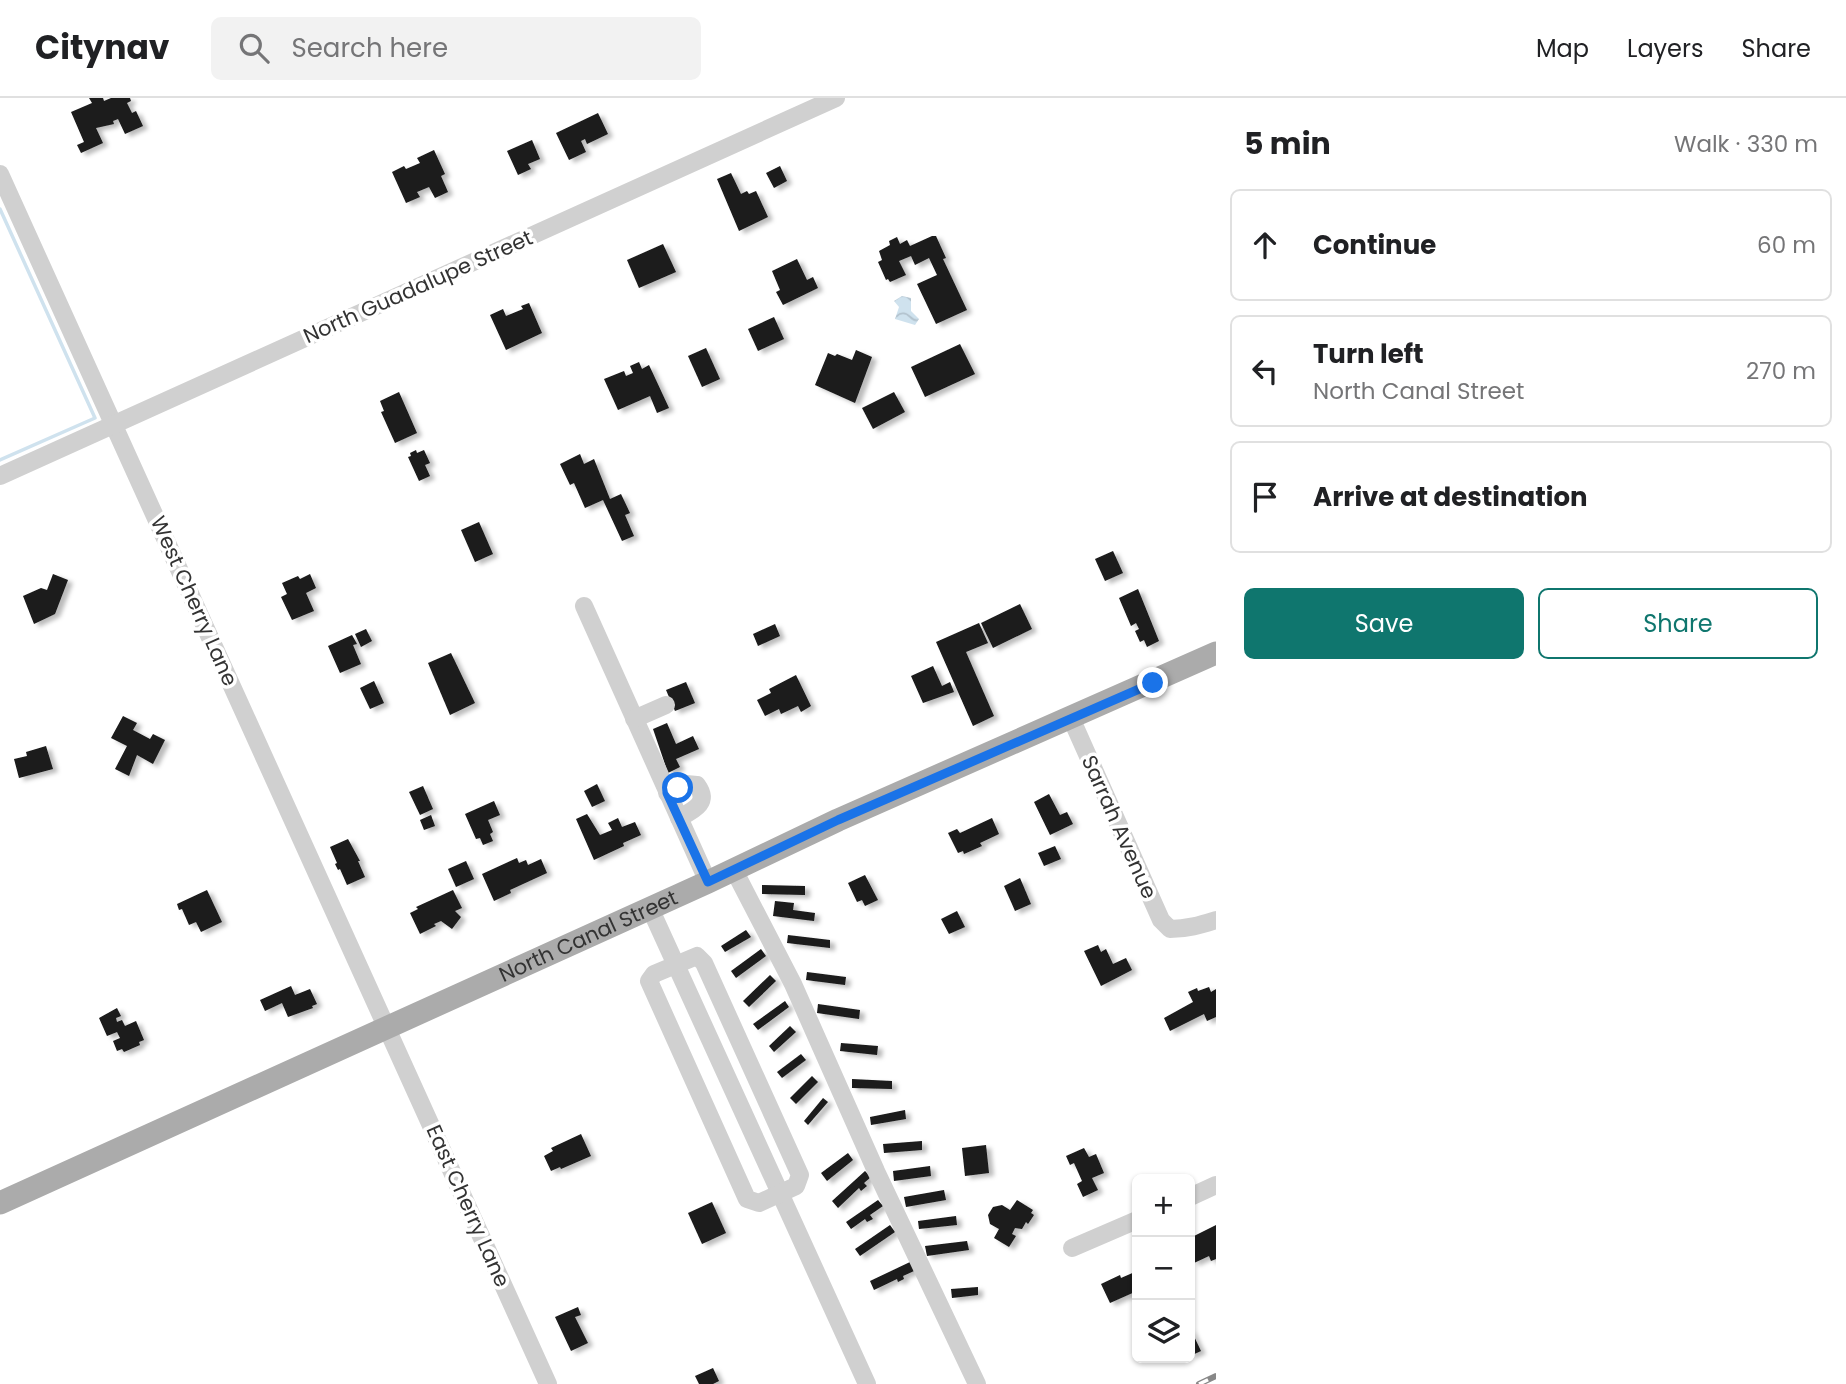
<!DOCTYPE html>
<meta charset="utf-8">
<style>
:root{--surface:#fff;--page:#f2f2f2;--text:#202124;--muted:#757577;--line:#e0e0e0;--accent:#0f766e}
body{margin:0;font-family:Poppins,sans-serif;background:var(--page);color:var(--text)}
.controls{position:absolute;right:21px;bottom:21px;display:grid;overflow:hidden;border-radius:10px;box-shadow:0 2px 5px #0004}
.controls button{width:63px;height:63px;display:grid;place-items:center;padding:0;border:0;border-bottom:2px solid var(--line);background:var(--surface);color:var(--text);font:35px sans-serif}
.stop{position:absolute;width:21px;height:21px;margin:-16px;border:5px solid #1a73e8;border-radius:50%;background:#fff}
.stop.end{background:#1a73e8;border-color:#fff;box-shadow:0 2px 7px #0008}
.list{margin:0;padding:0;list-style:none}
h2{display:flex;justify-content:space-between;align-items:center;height:91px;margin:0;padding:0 28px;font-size:30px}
h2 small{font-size:23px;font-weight:400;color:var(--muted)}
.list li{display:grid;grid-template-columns:46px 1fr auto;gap:21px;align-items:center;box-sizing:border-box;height:112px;margin:0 14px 14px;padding:0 14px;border:2px solid var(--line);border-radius:10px}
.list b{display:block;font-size:26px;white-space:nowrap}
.list p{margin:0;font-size:23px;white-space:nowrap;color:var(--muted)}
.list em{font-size:23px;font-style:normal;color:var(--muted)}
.actions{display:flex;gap:14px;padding:21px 28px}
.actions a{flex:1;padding:16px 0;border:2px solid var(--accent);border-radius:10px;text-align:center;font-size:24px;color:var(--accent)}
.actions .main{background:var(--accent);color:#fff}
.icon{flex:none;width:38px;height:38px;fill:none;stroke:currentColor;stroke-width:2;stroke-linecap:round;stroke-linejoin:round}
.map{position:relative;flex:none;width:1216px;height:1286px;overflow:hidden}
header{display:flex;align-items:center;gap:42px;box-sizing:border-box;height:98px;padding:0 35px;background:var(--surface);border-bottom:2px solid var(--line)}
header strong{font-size:33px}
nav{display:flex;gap:38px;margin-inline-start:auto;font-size:24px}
.search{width:490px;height:63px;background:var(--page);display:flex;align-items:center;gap:18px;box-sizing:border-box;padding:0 24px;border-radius:10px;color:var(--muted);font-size:26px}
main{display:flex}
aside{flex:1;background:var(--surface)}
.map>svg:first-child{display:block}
.water{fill:url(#water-waves)}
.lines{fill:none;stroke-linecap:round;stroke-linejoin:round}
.stream{stroke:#cfe2ee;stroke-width:3.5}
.building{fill:#1a1a1a;filter:url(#shadow)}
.minor{stroke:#d0d0d0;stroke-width:18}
.major{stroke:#ababab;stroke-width:23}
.rail-casing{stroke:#888;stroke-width:6}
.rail{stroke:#fff;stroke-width:3.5;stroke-dasharray:10;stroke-linecap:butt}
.route{stroke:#1a73e8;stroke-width:9}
.labels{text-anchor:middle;stroke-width:7;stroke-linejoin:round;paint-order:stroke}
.street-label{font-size:21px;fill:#333;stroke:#fff}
</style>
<header>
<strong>Citynav</strong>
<div class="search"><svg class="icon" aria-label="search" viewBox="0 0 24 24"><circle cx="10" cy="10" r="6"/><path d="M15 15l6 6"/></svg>Search here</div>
<nav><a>Map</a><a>Layers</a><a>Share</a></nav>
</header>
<main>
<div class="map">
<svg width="1216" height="1286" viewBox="0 0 1216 1286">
<defs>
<pattern id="water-waves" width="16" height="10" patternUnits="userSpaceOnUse" patternTransform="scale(1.75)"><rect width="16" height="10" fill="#cfe2ee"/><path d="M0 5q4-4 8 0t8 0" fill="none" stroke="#b2c2cd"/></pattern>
<filter id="shadow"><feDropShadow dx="5" dy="3" stdDeviation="2" flood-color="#0004"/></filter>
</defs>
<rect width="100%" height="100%" fill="#fff"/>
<polygon class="water" points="902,198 911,200 911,213 919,221 915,227 895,221 899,209 894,203"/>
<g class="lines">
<polyline class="stream" points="0,111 95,320 0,362"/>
</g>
<g class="building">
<polygon points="89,0 103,0 104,3 111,0 130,0 131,3 127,5 132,15 136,13 143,28 125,36 118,21 113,23 114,26 96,30 103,45 81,55 77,47 84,44 71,14 92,5"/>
<polygon points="598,15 608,36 587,46 585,41 581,43 586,54 569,62 556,35"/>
<polygon points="532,42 540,61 528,66 531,71 518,77 507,53"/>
<polygon points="434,52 445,76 441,78 448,94 435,100 429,89 417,94 420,99 406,105 392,74 404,68 406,71 420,65 417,60"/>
<polygon points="780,68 787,83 774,90 766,75"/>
<polygon points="731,75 741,96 747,93 749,96 756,93 768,119 739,133 717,81"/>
<polygon points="932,138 936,138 946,160 943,161 967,212 936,226 917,186 937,177 929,160 915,167 911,158 899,163 906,177 890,184 888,181 886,182 878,164 882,162 879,153 890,147 889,143 897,139 900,146 907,142 910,148"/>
<polygon points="663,146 676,174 639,190 627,162"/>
<polygon points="797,161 807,182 813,179 818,190 783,207 776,194 780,192 772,173"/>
<polygon points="529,205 542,235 506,252 490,217 503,211 506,218 523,211 521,208"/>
<polygon points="774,219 784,241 758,253 748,231"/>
<polygon points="960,246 975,276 925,299 911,269"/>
<polygon points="706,250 720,281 702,289 688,258"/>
<polygon points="856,252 872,259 855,305 815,287 828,255 835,258 837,256 852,262"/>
<polygon points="639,264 642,271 649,267 669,310 657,315 650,298 618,312 604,281 624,273 626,278 633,275 630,268"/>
<polygon points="399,294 417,335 395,345 381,314 384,313 380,303"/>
<polygon points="894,294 905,314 873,331 862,310"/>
<polygon points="416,352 417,355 424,352 430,365 425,367 430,378 419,383 408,359 411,358 410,355"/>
<polygon points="580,356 584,366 594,361 610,401 621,396 630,415 625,417 634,438 622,443 603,402 585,410 574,385 570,387 560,366"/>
<polygon points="479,424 493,456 475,464 461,432"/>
<polygon points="1113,453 1123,475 1105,483 1095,461"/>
<polygon points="53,476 68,482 55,516 34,526 23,498 41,490 47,492"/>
<polygon points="310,476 316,490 306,495 314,513 292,522 281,499 287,496 282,485 298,478 300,481"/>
<polygon points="1138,491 1159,543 1147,549 1144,542 1140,544 1135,533 1139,531 1136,525 1131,528 1119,500"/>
<polygon points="1020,506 1032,531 993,550 981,525"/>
<polygon points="979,525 988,545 966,554 994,618 973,628 936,544"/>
<polygon points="775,526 780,538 758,548 753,536"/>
<polygon points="366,531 372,543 361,549 355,536"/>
<polygon points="352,537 357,546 353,547 361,566 340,575 328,548"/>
<polygon points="451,555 475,605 450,617 428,565"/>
<polygon points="933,568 942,588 950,584 954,594 923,605 911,578"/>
<polygon points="796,577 811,608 801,614 798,608 781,616 779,611 765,618 757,602 771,595 769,591"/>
<polygon points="374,583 384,605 370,611 360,590"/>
<polygon points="686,584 695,605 675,613 666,592"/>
<polygon points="123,618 137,625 133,632 150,641 153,636 165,642 153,666 137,657 129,678 115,671 127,648 111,640"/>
<polygon points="667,625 676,646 693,638 699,651 676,661 680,669 668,675 653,631"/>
<polygon points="46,648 53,671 19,680 14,661 27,658 26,654"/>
<polygon points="597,686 605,703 592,709 584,693"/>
<polygon points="423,688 433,711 420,717 409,694"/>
<polygon points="1049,696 1060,717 1067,714 1073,726 1050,737 1034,704"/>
<polygon points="494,703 500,717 488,722 493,734 490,736 493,743 483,747 480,740 476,741 465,716"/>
<polygon points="587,716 600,737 612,732 608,725 618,720 622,729 635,724 641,737 623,745 624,748 594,762 576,721"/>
<polygon points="431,717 435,728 424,732 420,722"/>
<polygon points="992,720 999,736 980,745 982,748 964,756 963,753 958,755 948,735 957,731 960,735"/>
<polygon points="348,741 360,763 358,763 365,779 347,787 340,771 338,772 335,766 337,765 330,749"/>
<polygon points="1055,748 1061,761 1044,768 1038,755"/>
<polygon points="517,760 519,765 526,762 528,767 541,761 547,775 510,792 511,795 494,803 482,776"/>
<polygon points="466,763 474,781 456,789 448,771"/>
<polygon points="865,777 878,802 865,808 862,802 857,804 848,785"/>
<polygon points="1020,780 1031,806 1015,813 1004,788"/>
<polygon points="762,787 805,788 805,797 762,796"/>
<polygon points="207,792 222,824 201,834 196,824 189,827 182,811 179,812 177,806"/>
<polygon points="453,792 462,810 455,813 461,819 452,831 441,823 434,826 436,828 420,836 410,815 418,811 416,809"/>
<polygon points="775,803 794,805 793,812 815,815 814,823 773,818"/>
<polygon points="957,813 965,829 949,836 941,821"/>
<polygon points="746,832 751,839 725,854 721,848"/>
<polygon points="788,837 830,842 830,850 787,845"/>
<polygon points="1098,847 1101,854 1106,851 1113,866 1126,860 1132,872 1101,888 1084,853"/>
<polygon points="761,851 766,858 736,880 731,873"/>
<polygon points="807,874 846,879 845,887 806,882"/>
<polygon points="770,877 776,883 749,909 743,903"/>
<polygon points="291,888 295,897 310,891 317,906 312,908 313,910 288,919 282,905 265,913 260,902"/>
<polygon points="1209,889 1211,894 1216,891 1216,919 1207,923 1204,916 1170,933 1164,920 1193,904 1188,894 1197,890 1198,893"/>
<polygon points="785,903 789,909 758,932 753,926"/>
<polygon points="818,906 860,912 859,921 817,915"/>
<polygon points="117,910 121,918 116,920 117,924 122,922 125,928 136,923 144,942 139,944 140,947 124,954 122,951 117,953 113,943 120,940 117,934 107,938 99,920"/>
<polygon points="790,928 796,934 774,954 769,948"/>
<polygon points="841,945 878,948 877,957 840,953"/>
<polygon points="801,956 806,962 782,980 777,974"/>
<polygon points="812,978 818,984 796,1006 790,1000"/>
<polygon points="852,981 892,983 892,991 852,990"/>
<polygon points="823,1000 828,1004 808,1027 804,1023"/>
<polygon points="905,1012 906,1021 871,1027 870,1019"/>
<polygon points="581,1036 591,1058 561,1071 560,1069 551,1073 544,1058 553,1053 551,1050"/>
<polygon points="922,1043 922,1052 884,1055 883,1046"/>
<polygon points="986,1047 989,1075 965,1078 962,1050"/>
<polygon points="1084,1050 1089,1059 1096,1056 1104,1075 1092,1080 1098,1092 1083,1099 1077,1086 1082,1083 1074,1065 1070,1067 1066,1058"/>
<polygon points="848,1055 853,1062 827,1083 821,1075"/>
<polygon points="930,1068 931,1078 894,1083 893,1073"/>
<polygon points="865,1073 871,1079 864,1085 867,1088 861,1093 859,1090 838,1110 832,1103"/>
<polygon points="944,1092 946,1102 906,1109 904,1099"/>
<polygon points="878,1102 883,1108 870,1117 873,1121 867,1124 865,1121 851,1131 846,1124"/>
<polygon points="1017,1102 1033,1112 1031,1115 1034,1117 1028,1126 1026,1124 1022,1131 1015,1130 1012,1136 1016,1138 1009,1149 994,1140 999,1131 990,1126 988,1117 993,1109 1002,1107 1010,1112"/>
<polygon points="712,1104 726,1135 702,1146 688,1115"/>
<polygon points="956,1118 957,1127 919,1131 918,1123"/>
<polygon points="890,1127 895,1134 860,1158 855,1151"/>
<polygon points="1216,1127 1216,1161 1211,1163 1209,1158 1194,1165 1190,1155 1190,1140"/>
<polygon points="967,1143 969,1152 927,1158 925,1148"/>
<polygon points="910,1164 914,1173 903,1178 904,1181 898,1184 897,1181 874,1192 870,1183"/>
<polygon points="1137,1173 1137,1193 1110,1205 1101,1186 1120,1177 1121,1180"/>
<polygon points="978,1189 978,1197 952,1200 951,1191"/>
<polygon points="578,1209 581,1217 575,1219 588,1245 571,1253 555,1219"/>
<polygon points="1190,1230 1201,1253 1190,1258"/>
<polygon points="713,1270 719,1283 713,1286 699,1286 695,1278"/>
</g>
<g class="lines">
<g class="minor">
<polyline points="0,76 548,1286"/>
<polyline points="0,378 836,0"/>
<polyline points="584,508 708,784"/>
<path d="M 1071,620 L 1161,822 L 1170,831 C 1187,831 1200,827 1216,822"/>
<polyline points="634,621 666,607"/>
<path d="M 667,695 L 686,686 L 697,687 C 710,705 694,712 679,720"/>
<polyline points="734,772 793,886 876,1073 977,1286"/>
<polyline points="650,810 867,1286"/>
<polygon points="697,858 704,865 800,1077 796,1088 759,1105 747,1101 649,883 654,876"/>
<polyline points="1190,1099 1216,1087"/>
<polyline points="1072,1150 1137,1122"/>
</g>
<path class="major" id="s1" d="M 0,1105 L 708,784 L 838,722 L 1216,555"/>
<defs>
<polyline id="rail" points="1199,1286 1216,1278"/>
</defs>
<use href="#rail" class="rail-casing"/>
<use href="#rail" class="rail"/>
</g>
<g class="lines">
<polyline class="route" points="678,690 667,695 708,784 838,722 1153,585"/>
</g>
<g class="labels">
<g class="street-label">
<text transform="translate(418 189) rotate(-24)" y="7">North Guadalupe Street</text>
<text transform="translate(194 503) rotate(66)" y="7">West Cherry Lane</text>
<text transform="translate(1119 729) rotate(66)" y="7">Sarrah Avenue</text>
<text dy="7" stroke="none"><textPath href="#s1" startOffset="646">North Canal Street</textPath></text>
<text transform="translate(468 1108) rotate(66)" y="7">East Cherry Lane</text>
</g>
</g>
</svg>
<div class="controls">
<button>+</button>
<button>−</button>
<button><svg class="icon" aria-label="layers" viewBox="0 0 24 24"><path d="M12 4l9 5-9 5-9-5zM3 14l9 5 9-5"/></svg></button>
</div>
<div class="stop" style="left:678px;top:690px"></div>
<div class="stop end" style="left:1153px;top:585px"></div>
</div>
<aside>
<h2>5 min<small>Walk · 330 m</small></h2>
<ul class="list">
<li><svg class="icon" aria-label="ahead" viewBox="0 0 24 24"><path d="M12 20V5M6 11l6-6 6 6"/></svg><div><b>Continue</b></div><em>60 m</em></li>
<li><svg class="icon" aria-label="left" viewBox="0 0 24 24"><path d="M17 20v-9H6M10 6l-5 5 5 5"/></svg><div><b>Turn left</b><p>North Canal Street</p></div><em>270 m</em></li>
<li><svg class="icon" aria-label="arrive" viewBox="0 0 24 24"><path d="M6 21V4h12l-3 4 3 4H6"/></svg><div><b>Arrive at destination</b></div></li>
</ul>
<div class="actions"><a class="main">Save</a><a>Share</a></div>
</aside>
</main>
